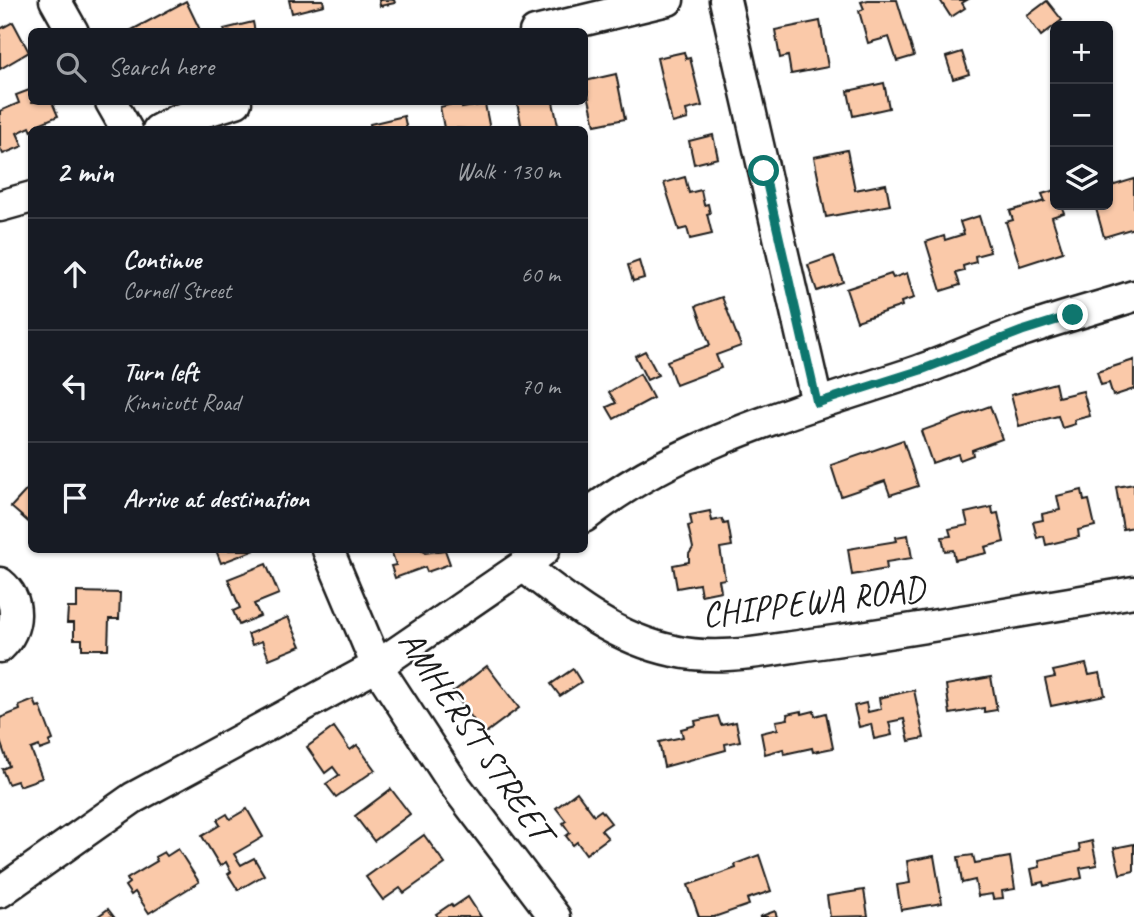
<!DOCTYPE html>
<meta charset="utf-8">
<style>
:root{--surface:#171b24;--page:#20242c;--text:#f1f3f6;--muted:#9ea1a6;--line:#363941}
body{margin:0;font-family:Caveat,sans-serif;background:var(--page);color:var(--text)}
.controls{position:absolute;right:21px;top:21px;display:grid;overflow:hidden;border-radius:10px;box-shadow:0 2px 5px #0004}
.controls button{width:63px;height:63px;display:grid;place-items:center;padding:0;border:0;border-bottom:2px solid var(--line);background:var(--surface);color:var(--text);font:35px sans-serif}
.stop{position:absolute;width:21px;height:21px;margin:-16px;border:5px solid #0f766e;border-radius:50%;background:#fff}
.stop.end{background:#0f766e;border-color:#fff;box-shadow:0 2px 7px #0008}
.list{margin:0;padding:0;list-style:none}
h2{display:flex;justify-content:space-between;align-items:center;height:91px;margin:0;padding:0 28px;font-size:30px}
h2 small{font-size:23px;font-weight:400;color:var(--muted)}
.list li{display:grid;grid-template-columns:46px 1fr auto;gap:21px;align-items:center;box-sizing:border-box;height:112px;padding:0 28px;border-top:2px solid var(--line)}
.list b{display:block;font-size:26px;white-space:nowrap}
.list p{margin:0;font-size:23px;white-space:nowrap;color:var(--muted)}
.list em{font-size:23px;font-style:normal;color:var(--muted)}
.icon{flex:none;width:38px;height:38px;fill:none;stroke:currentColor;stroke-width:2;stroke-linecap:round;stroke-linejoin:round}
.map{position:relative;flex:none;width:1134px;height:917px;overflow:hidden}
.search{position:absolute;background:var(--surface);box-shadow:0 2px 5px #0004;left:28px;top:28px;width:560px;height:77px;display:flex;align-items:center;gap:18px;box-sizing:border-box;padding:0 24px;border-radius:10px;color:var(--muted);font-size:26px}
.panel{position:absolute;background:var(--surface);box-shadow:0 2px 5px #0004;left:28px;top:126px;width:560px;height:427px;border-radius:10px}
.map>svg:first-child{display:block}
.building{fill:#fac9a9;stroke:#1c1c1c;stroke-width:2}
.lines{fill:none;stroke-linecap:round;stroke-linejoin:round}
.minor-casing{stroke:#1c1c1c;stroke-width:35}
.minor{stroke:#fff;stroke-width:30}
.route{stroke:#0f766e;stroke-width:9}
.labels{text-anchor:middle;stroke-width:5;stroke-linejoin:round;paint-order:stroke}
.street-label{font-size:35px;fill:#1c1c1c;stroke:#fff}
</style>
<div class="map">
<svg width="1134" height="917" viewBox="0 0 1134 917">
<rect width="100%" height="100%" fill="#fff"/>
<filter id="ink" filterUnits="userSpaceOnUse"><feTurbulence type="fractalNoise" baseFrequency=".0143" numOctaves="2"/><feDisplacementMap in="SourceGraphic" scale="14" xChannelSelector="R" yChannelSelector="G"/><feConvolveMatrix kernelMatrix="1 2 1 2 8 2 1 2 1" color-interpolation-filters="sRGB"/></filter>
<g filter="url(#ink)">
<g class="building">
<polygon points="289,0 323,0 324,5 292,13"/>
<polygon points="379,0 394,0 395,3 380,6"/>
<polygon points="868,0 897,0 914,56 897,61 889,37 868,43 859,11 864,9 861,2"/>
<polygon points="940,0 967,0 962,3 965,8 951,17"/>
<polygon points="186,1 201,32 128,32"/>
<polygon points="1047,1 1062,20 1041,36 1027,16"/>
<polygon points="820,21 828,67 791,74 788,56 780,58 775,30"/>
<polygon points="13,22 29,52 0,69 0,29"/>
<polygon points="253,22 255,32 225,32 224,29"/>
<polygon points="684,52 686,59 690,58 702,106 686,110 688,119 672,123 657,58"/>
<polygon points="962,52 969,74 953,79 946,57"/>
<polygon points="616,74 625,119 595,125 585,81"/>
<polygon points="884,83 889,108 853,116 848,91"/>
<polygon points="32,89 32,102 52,102 58,116 41,123 43,128 39,130 32,130 32,132 30,127 17,133 23,146 3,154 0,148 0,111 19,103 16,95"/>
<polygon points="461,102 462,108 485,104 490,130 444,128 440,107"/>
<polygon points="517,102 553,102 559,130 522,130"/>
<polygon points="404,116 407,130 371,130 370,124"/>
<polygon points="713,135 718,158 694,164 689,141"/>
<polygon points="847,150 855,190 886,184 890,205 826,217 814,157"/>
<polygon points="685,177 689,193 701,190 704,205 708,204 710,213 707,214 712,234 690,239 687,228 679,230 664,183"/>
<polygon points="1134,179 1134,228 1104,237 1095,205 1108,205 1108,187"/>
<polygon points="1055,190 1055,205 1061,205 1064,213 1052,217 1063,252 1020,266 1006,222 1013,220 1010,211 1045,201 1042,194"/>
<polygon points="979,216 990,252 975,256 976,262 963,266 964,271 956,273 960,285 941,291 926,242 944,236 945,240 964,234 960,222"/>
<polygon points="834,256 843,282 817,291 808,265"/>
<polygon points="639,261 644,278 633,281 628,265"/>
<polygon points="907,273 914,298 901,302 902,306 857,321 846,289 891,274 893,278"/>
<polygon points="722,297 741,346 716,355 721,368 676,385 667,361 710,345 696,306"/>
<polygon points="645,351 658,375 647,380 635,356"/>
<polygon points="1134,360 1134,389 1113,396 1109,383 1101,385 1097,372"/>
<polygon points="640,374 653,398 614,419 607,407 616,403 609,392"/>
<polygon points="1055,383 1058,397 1083,391 1090,416 1074,420 1075,424 1062,428 1058,416 1019,426 1011,395"/>
<polygon points="990,406 1002,439 972,450 973,455 960,460 958,454 932,463 921,431"/>
<polygon points="903,440 918,486 890,495 885,481 841,496 831,465"/>
<polygon points="32,484 32,525 11,507"/>
<polygon points="1134,484 1134,527 1123,529 1116,487"/>
<polygon points="1082,490 1084,501 1089,500 1095,526 1078,530 1079,537 1046,545 1044,536 1037,538 1033,522 1043,520 1042,514 1060,510 1057,496"/>
<polygon points="992,507 993,514 998,513 1004,542 985,547 987,553 955,560 953,550 945,551 942,537 951,536 949,529 968,525 965,513"/>
<polygon points="710,511 712,521 722,519 724,524 728,523 732,546 720,548 725,579 719,580 721,591 701,595 699,584 677,588 673,565 689,562 689,554 693,548 688,526 692,525 690,515"/>
<polygon points="908,535 912,558 886,562 887,569 852,575 848,549 897,541 896,537"/>
<polygon points="216,550 255,550 221,563"/>
<polygon points="391,550 423,550 425,553 445,550 450,564 427,572 425,567 395,578 391,566 396,565"/>
<polygon points="266,564 279,594 254,604 260,616 239,625 233,611 240,608 228,579"/>
<polygon points="77,592 120,593 119,619 109,619 108,649 82,649 82,639 74,639 74,623 67,623 68,608 77,608"/>
<polygon points="288,617 301,646 269,659 262,641 252,645 248,634"/>
<polygon points="1086,664 1089,675 1100,673 1105,695 1051,706 1045,679 1055,677 1053,671"/>
<polygon points="487,666 519,708 484,734 453,692"/>
<polygon points="573,669 581,682 560,696 551,684"/>
<polygon points="991,677 997,710 984,712 984,708 950,714 946,685"/>
<polygon points="914,690 924,738 909,741 904,719 889,722 892,735 874,739 871,724 859,727 854,706 866,703 868,712 881,709 879,698"/>
<polygon points="34,700 37,707 40,706 53,740 49,742 51,746 40,750 39,746 31,749 42,778 19,786 17,781 8,784 2,769 9,766 0,741 0,718 20,710 19,706"/>
<polygon points="801,711 802,714 814,711 815,716 826,713 833,748 813,752 812,748 784,754 783,749 765,754 761,733 778,729 776,721 788,719 787,714"/>
<polygon points="718,716 721,725 736,722 740,741 725,744 726,750 664,767 659,742 683,737 681,729 696,725 695,721"/>
<polygon points="334,727 350,750 357,745 375,770 336,797 326,784 339,775 333,767 325,773 307,747"/>
<polygon points="391,789 410,814 374,841 355,816"/>
<polygon points="577,792 594,815 601,810 611,823 601,830 608,838 586,854 577,842 573,845 566,836 570,833 563,823 566,821 556,808"/>
<polygon points="247,809 263,837 234,854 241,865 254,858 264,875 238,890 228,874 231,872 226,862 220,866 202,836 220,825 217,820 227,814 230,819"/>
<polygon points="424,835 445,864 404,893 400,888 383,900 366,877"/>
<polygon points="1092,841 1097,865 1080,868 1082,878 1044,886 1043,882 1034,884 1031,869 1040,867 1039,860 1080,851 1079,844"/>
<polygon points="1134,844 1134,871 1120,874 1114,848"/>
<polygon points="178,849 199,882 149,913 135,892 131,895 125,886 129,883 127,879 157,861 155,857 164,852 167,856"/>
<polygon points="759,855 771,891 747,899 749,905 714,917 699,917 688,885 736,868 735,864"/>
<polygon points="973,855 975,863 1010,857 1015,889 1002,891 1003,898 993,899 992,894 978,896 975,880 962,883 958,857"/>
<polygon points="934,856 942,903 901,910 897,885 910,883 907,861"/>
<polygon points="864,890 868,916 830,917 827,896"/>
<polygon points="468,897 481,917 438,917 436,914 451,904 453,907"/>
<polygon points="108,909 114,917 97,917"/>
<polygon points="775,911 777,917 759,917"/>
</g>
<g class="lines">
<defs>
<g id="minor">
<polyline points="55,0 73,32"/>
<polyline points="725,0 817,403"/>
<polyline points="535,32 668,0"/>
<polyline points="111,102 127,130"/>
<polyline points="158,130 177,120 236,102"/>
<polyline points="0,206 32,197"/>
<path d="M 584,517 C 680,441 804,409 918,371 C 953,359 987,343 1022,331 C 1059,318 1097,308 1134,296"/>
<polyline points="328,550 377,666 454,784 555,917"/>
<path d="M 523,566 C 569,602 615,639 674,651 C 722,662 772,649 820,643 C 925,628 1030,610 1134,592"/>
<path d="M 0,583 C 21,600 19,629 0,647"/>
<polyline points="0,892 133,798 377,666 523,566 544,550"/>
</g>
</defs>
<use href="#minor" class="minor-casing"/>
<use href="#minor" class="minor"/>
</g>
</g>
<g class="lines" filter="url(#ink)">
<polyline class="route" points="764,171 817,403 921,370 1022,331 1073,315"/>
</g>
<g class="labels">
<g class="street-label">
<text transform="translate(813 601) rotate(-7)" y="12">CHIPPEWA ROAD</text>
<text transform="translate(476 735) rotate(56)" y="12">AMHERST STREET</text>
</g>
</g>
</svg>
<div class="controls">
<button>+</button>
<button>−</button>
<button><svg class="icon" aria-label="layers" viewBox="0 0 24 24"><path d="M12 4l9 5-9 5-9-5zM3 14l9 5 9-5"/></svg></button>
</div>
<div class="stop" style="left:764px;top:171px"></div>
<div class="stop end" style="left:1073px;top:315px"></div>
<div class="search"><svg class="icon" aria-label="search" viewBox="0 0 24 24"><circle cx="10" cy="10" r="6"/><path d="M15 15l6 6"/></svg>Search here</div>
<section class="panel">
<h2>2 min<small>Walk · 130 m</small></h2>
<ul class="list">
<li><svg class="icon" aria-label="ahead" viewBox="0 0 24 24"><path d="M12 20V5M6 11l6-6 6 6"/></svg><div><b>Continue</b><p>Cornell Street</p></div><em>60 m</em></li>
<li><svg class="icon" aria-label="left" viewBox="0 0 24 24"><path d="M17 20v-9H6M10 6l-5 5 5 5"/></svg><div><b>Turn left</b><p>Kinnicutt Road</p></div><em>70 m</em></li>
<li><svg class="icon" aria-label="arrive" viewBox="0 0 24 24"><path d="M6 21V4h12l-3 4 3 4H6"/></svg><div><b>Arrive at destination</b></div></li>
</ul>
</section>
</div>
